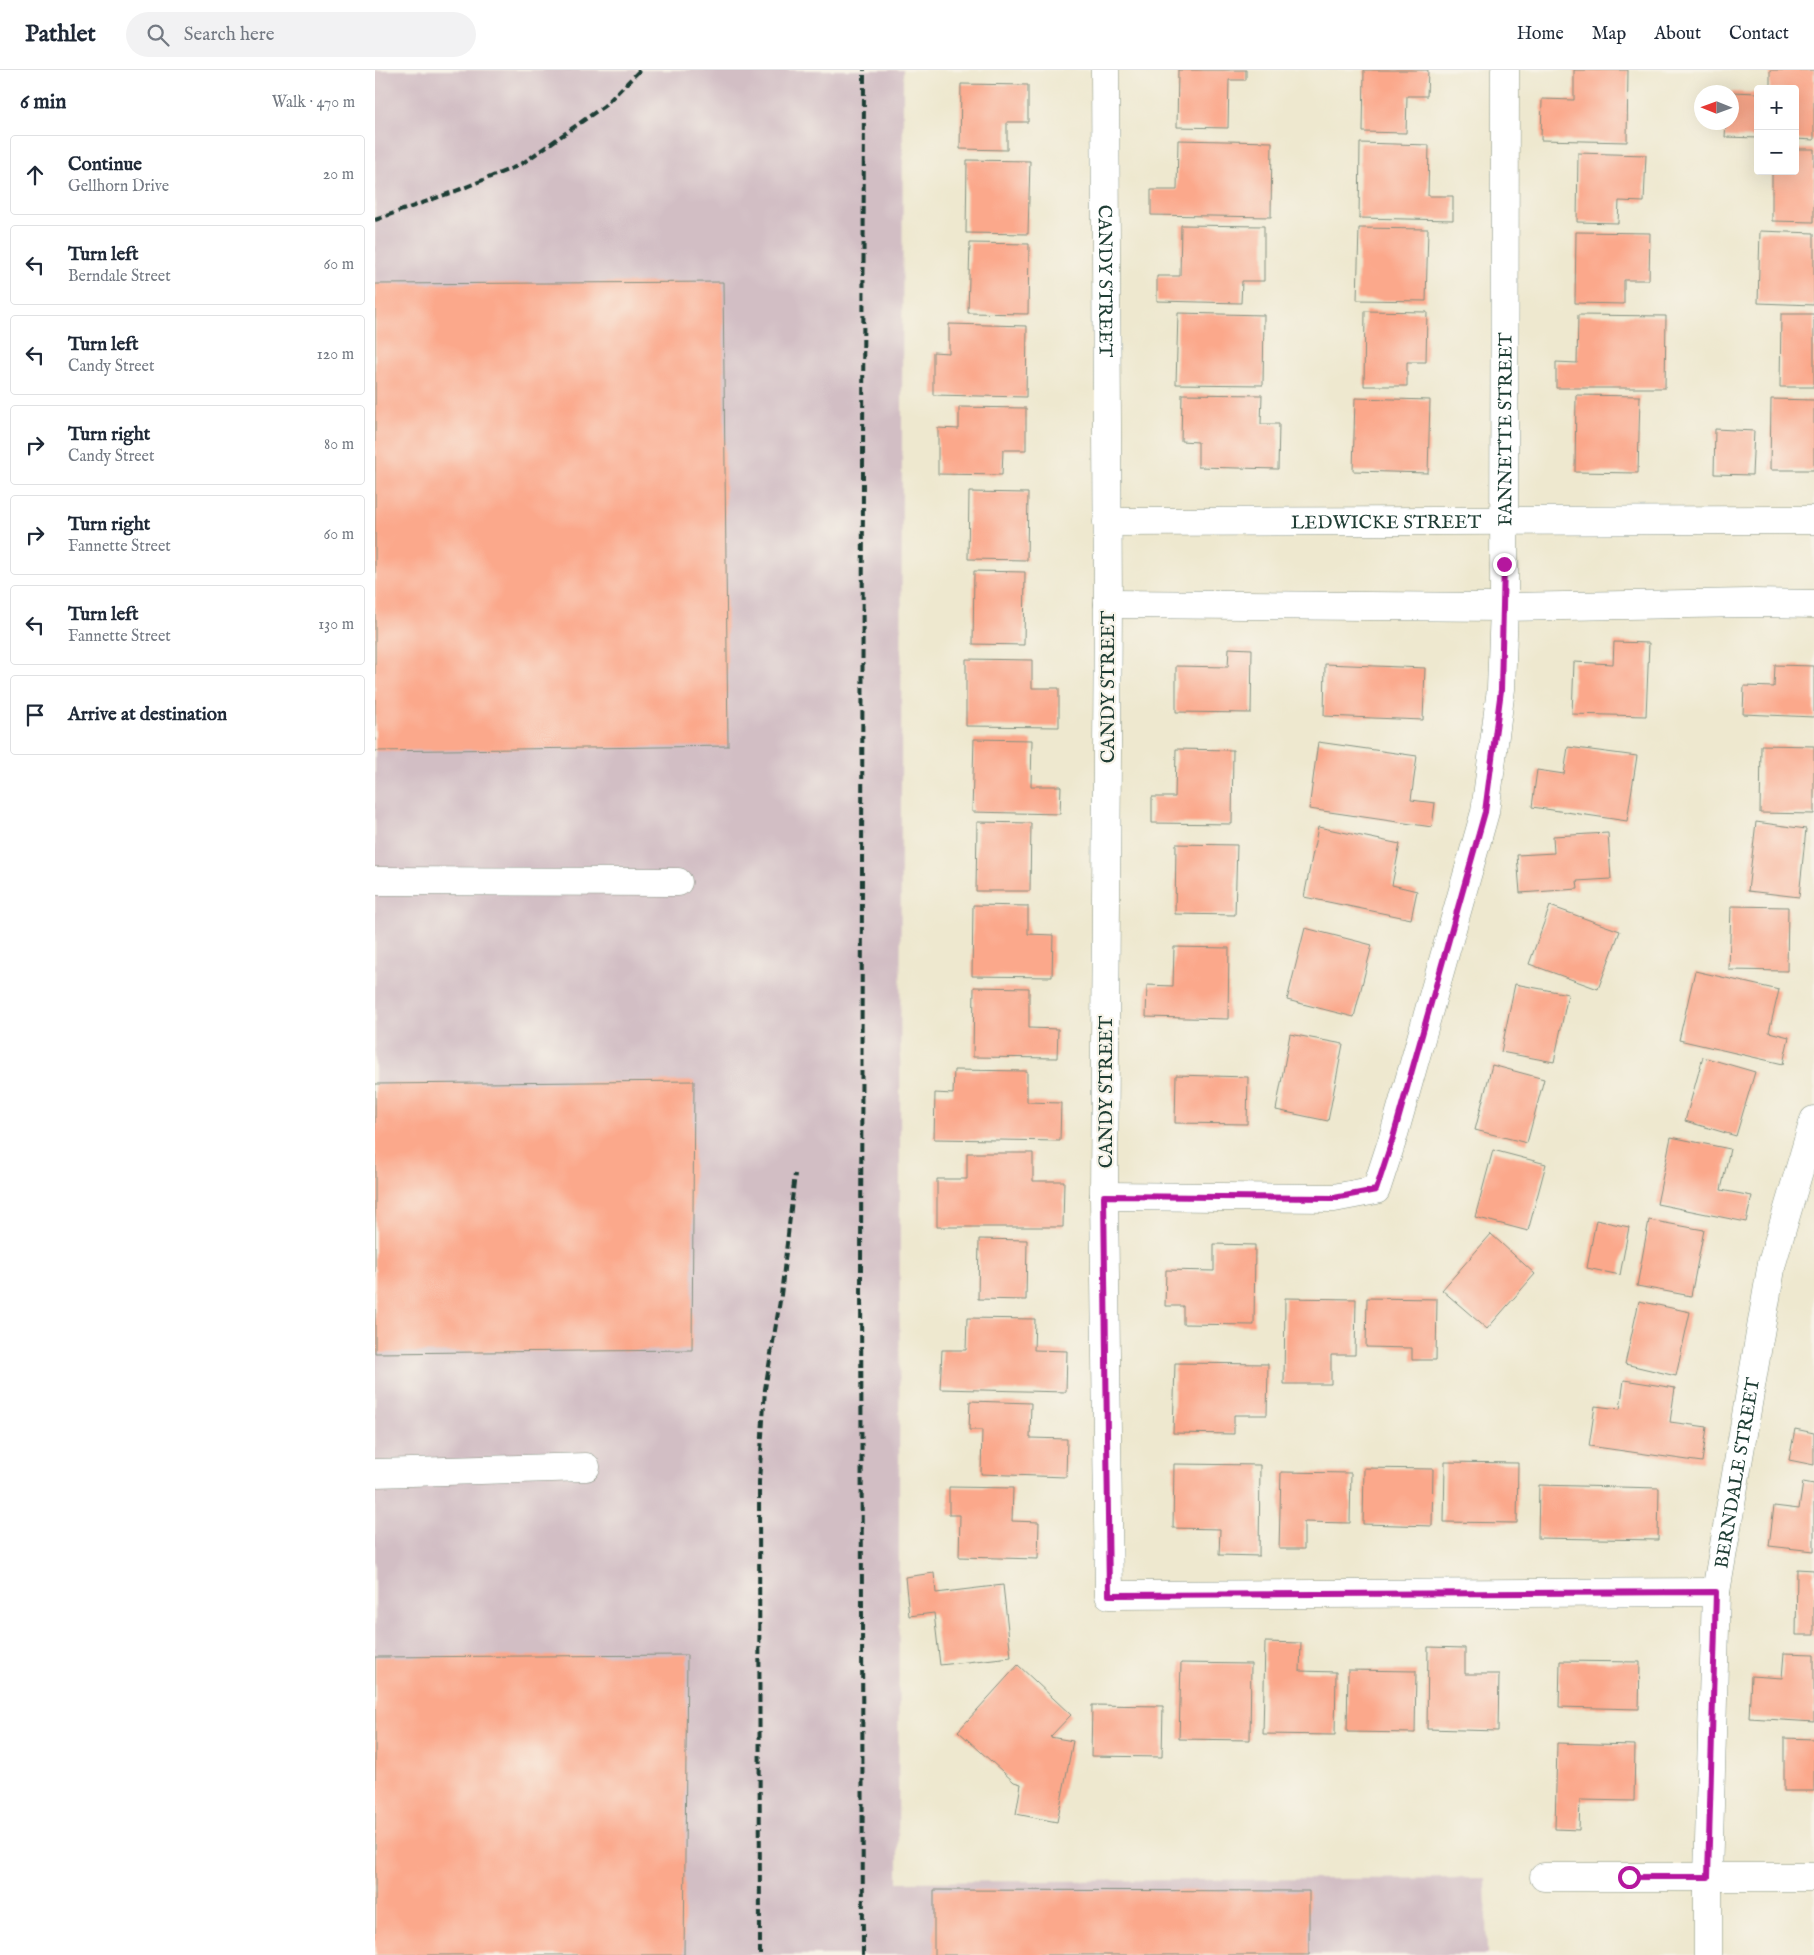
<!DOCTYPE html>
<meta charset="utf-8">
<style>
:root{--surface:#fff;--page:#f2f2f3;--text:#1f2937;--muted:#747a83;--line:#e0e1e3}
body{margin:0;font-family:"IM FELL English",serif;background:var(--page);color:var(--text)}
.controls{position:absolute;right:15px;top:15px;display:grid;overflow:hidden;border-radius:5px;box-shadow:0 5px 20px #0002}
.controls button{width:45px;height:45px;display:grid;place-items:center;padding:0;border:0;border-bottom:1px solid var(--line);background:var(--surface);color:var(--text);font:25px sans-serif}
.compass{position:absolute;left:1319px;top:15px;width:45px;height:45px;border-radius:50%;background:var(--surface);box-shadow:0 5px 20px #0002;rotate:271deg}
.stop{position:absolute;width:15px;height:15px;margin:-11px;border:4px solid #b5179e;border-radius:50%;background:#fff}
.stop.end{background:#b5179e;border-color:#fff;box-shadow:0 1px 5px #0008}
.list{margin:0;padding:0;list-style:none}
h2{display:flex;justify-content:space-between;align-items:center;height:65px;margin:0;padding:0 20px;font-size:21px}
h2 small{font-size:16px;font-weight:400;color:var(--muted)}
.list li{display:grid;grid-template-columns:32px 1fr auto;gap:15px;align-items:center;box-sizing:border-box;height:80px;margin:0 10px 10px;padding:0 10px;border:1px solid var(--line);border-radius:5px}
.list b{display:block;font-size:19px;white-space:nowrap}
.list p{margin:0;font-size:16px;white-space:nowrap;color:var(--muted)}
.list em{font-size:16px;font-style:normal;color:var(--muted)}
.icon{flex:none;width:28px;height:28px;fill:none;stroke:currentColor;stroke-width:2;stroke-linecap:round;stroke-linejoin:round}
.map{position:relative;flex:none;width:1439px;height:1885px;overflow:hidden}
header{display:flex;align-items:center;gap:30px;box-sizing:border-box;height:70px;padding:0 25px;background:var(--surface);border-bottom:1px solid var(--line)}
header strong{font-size:24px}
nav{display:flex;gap:28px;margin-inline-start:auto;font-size:18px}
.search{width:350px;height:45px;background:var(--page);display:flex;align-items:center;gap:12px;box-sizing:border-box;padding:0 18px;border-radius:28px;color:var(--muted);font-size:19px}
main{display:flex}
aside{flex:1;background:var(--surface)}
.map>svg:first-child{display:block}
.industrial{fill:#d2bec4}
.building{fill:#fba88b}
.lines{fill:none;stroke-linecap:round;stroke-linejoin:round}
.minor-casing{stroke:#869282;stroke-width:29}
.minor{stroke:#fff;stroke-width:28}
.rail{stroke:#1f3d34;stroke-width:4;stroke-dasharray:8 4;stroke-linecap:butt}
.route{stroke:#b5179e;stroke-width:6}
.labels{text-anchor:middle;stroke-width:4.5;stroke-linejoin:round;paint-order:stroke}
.street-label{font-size:19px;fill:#1f3d34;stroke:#f7f3e8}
</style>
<header>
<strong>Pathlet</strong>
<div class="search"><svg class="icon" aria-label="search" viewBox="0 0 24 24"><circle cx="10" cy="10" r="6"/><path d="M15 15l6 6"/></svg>Search here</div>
<nav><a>Home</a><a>Map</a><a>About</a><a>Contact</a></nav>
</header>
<main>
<aside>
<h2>6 min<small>Walk · 470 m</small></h2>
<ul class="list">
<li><svg class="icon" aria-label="ahead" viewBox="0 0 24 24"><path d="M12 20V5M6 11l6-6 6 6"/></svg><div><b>Continue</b><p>Gellhorn Drive</p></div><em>20 m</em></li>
<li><svg class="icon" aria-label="left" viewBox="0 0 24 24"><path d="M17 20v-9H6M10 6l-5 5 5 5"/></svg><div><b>Turn left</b><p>Berndale Street</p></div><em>60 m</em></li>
<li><svg class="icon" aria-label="left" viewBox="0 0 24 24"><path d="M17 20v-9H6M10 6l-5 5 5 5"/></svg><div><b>Turn left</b><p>Candy Street</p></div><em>120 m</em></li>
<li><svg class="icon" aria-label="right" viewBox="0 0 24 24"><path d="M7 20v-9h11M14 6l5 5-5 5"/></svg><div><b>Turn right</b><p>Candy Street</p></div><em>80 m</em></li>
<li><svg class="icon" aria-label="right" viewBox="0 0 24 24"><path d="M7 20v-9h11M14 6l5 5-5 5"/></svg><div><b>Turn right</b><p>Fannette Street</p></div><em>60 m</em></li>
<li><svg class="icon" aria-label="left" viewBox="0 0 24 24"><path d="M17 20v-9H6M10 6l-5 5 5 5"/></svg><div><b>Turn left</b><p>Fannette Street</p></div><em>130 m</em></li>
<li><svg class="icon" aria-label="arrive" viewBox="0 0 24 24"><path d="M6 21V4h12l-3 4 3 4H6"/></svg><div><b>Arrive at destination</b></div></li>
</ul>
</aside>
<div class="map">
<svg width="1439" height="1885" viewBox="0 0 1439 1885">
<rect width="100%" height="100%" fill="#f7f3e8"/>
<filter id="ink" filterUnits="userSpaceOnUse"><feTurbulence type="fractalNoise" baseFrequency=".02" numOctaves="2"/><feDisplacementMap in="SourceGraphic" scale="10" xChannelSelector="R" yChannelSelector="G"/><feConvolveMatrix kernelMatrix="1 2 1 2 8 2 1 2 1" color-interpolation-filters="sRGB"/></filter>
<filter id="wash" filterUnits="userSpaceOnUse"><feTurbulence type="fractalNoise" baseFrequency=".0096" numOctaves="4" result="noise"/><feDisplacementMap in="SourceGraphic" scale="20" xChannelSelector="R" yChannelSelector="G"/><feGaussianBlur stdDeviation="1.12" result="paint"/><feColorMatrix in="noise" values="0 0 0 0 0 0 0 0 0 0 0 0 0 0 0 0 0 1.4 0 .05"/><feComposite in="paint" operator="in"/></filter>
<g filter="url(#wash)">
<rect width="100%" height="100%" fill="#eee8cf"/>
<polygon class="industrial" points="0,0 528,0 523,1812 1110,1808 1112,1885 0,1885"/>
<g id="blocks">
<g class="building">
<polygon points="803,0 871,0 871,10 854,10 853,58 802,57"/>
<polygon points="989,0 1053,0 1052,26 1032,26 1031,63 988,62"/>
<polygon points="1199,0 1253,0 1252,72 1166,70 1167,29 1199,30"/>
<polygon points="1395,0 1439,0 1439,70 1420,69 1420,19 1395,19"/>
<polygon points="586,14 653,15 653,52 632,52 632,80 585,79"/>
<polygon points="1356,22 1383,23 1383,68 1350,67 1351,52 1356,52"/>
<polygon points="803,70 897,72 896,147 776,145 776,120 802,120"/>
<polygon points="985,73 1054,75 1053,126 1078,126 1078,150 984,148"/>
<polygon points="1420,79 1439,79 1439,152 1397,151 1397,101 1420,101"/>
<polygon points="1203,83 1271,85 1269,132 1244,131 1243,153 1202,152"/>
<polygon points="592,90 655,91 653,164 591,163"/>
<polygon points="806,155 889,156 889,211 867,211 866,233 782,231 782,206 805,206"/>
<polygon points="984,158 1053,159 1051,231 982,230"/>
<polygon points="1385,161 1439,163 1439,235 1383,233"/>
<polygon points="1201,162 1275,163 1274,210 1249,210 1249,234 1200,233"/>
<polygon points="595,173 654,174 653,244 593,243"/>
<polygon points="348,212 353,676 0,681 0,214"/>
<polygon points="990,241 1052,242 1051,292 1032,292 1032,316 989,316"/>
<polygon points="803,243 889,245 888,315 801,314"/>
<polygon points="1406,244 1439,244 1439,317 1405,317"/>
<polygon points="1203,245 1291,246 1290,318 1181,318 1181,292 1202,293"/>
<polygon points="574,254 652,256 651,327 558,325 558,282 574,283"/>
<polygon points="807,324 887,325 886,354 904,354 903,399 823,397 823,372 806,371"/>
<polygon points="1201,325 1265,326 1263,403 1200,402"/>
<polygon points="980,328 1055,330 1053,403 978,401"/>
<polygon points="1396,329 1439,330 1439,400 1395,400"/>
<polygon points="584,337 651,338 651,380 628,380 627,405 563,404 563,358 584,359"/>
<polygon points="1340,359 1379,361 1377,405 1339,404"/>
<polygon points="594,422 653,423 652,490 593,489"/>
<polygon points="599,501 650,502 649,575 598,574"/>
<polygon points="1239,572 1274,573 1271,646 1197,644 1199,592 1238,594"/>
<polygon points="854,578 877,579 876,643 801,642 801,596 853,597"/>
<polygon points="591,589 657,590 657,618 684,618 684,657 591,656"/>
<polygon points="950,594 1050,598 1048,650 949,646"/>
<polygon points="1400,595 1439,596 1439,647 1368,644 1369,616 1399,617"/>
<polygon points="599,669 657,670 656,716 686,716 685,744 597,742"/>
<polygon points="943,672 1042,686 1036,730 1060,733 1057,757 934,739"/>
<polygon points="1386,675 1439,676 1439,744 1385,743"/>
<polygon points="1193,677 1262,686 1252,751 1157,737 1162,700 1189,704"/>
<polygon points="801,679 858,680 857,754 777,753 777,727 800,727"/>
<polygon points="602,752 656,753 655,821 601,821"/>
<polygon points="1381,752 1431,759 1424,827 1373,821"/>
<polygon points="943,757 1025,774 1017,815 1042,821 1036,849 929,827"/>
<polygon points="1233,763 1236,809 1202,811 1203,819 1145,823 1142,785 1179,783 1178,766"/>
<polygon points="801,774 862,775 860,845 800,844"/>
<polygon points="598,835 653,836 653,864 678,865 677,907 597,906"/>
<polygon points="1175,836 1245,861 1223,919 1154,894"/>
<polygon points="1356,836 1413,837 1412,901 1354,900"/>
<polygon points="930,858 997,875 979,947 912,930"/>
<polygon points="799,877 854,878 853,949 771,947 772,915 798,916"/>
<polygon points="1320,901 1404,920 1394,962 1414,967 1408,994 1304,970"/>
<polygon points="1140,914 1193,924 1179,992 1126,982"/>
<polygon points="599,917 654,918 654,958 683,959 682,988 598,987"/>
<polygon points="915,964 968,974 953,1051 901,1040"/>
<polygon points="1328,987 1380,1002 1361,1066 1310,1051"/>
<polygon points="1117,995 1169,1009 1152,1073 1100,1060"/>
<polygon points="579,1000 652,1001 652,1032 686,1033 685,1071 559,1069 560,1023 578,1024"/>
<polygon points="801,1005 873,1007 872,1054 800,1053"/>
<polygon points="319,1011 317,1280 0,1283 0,1014"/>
<polygon points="1296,1067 1355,1079 1346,1120 1377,1126 1371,1152 1282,1134"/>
<polygon points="1118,1080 1171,1094 1153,1161 1100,1147"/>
<polygon points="592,1083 658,1083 658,1111 689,1111 688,1157 562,1157 562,1109 592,1109"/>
<polygon points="1221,1150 1254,1157 1245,1205 1212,1198"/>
<polygon points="1274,1150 1329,1160 1316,1226 1262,1216"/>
<polygon points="1116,1164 1160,1204 1112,1259 1067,1220"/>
<polygon points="604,1169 652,1170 651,1230 603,1229"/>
<polygon points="839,1174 880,1175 879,1255 808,1254 808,1236 790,1236 791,1200 839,1201"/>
<polygon points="910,1228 981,1229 980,1285 956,1285 956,1314 909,1314"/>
<polygon points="992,1228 1062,1229 1061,1290 1037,1290 1037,1278 991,1277"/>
<polygon points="1264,1231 1315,1242 1301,1306 1250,1294"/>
<polygon points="592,1248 660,1249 659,1280 692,1281 691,1322 565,1319 567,1280 591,1280"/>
<polygon points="800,1293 893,1294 892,1345 859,1345 859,1364 798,1363"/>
<polygon points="1249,1310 1300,1318 1295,1352 1332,1357 1327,1392 1214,1376 1220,1336 1245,1339"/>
<polygon points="595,1331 656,1333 655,1368 692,1369 691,1407 606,1404 607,1360 594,1360"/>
<polygon points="1420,1359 1439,1363 1439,1395 1414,1390"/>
<polygon points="1070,1392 1143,1393 1142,1453 1069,1452"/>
<polygon points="799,1394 885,1395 884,1486 844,1485 845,1459 798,1458"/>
<polygon points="989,1398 1058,1399 1057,1456 988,1454"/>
<polygon points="906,1402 976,1403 975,1453 929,1452 929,1479 904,1479"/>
<polygon points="1428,1412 1439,1414 1439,1481 1394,1476 1399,1436 1424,1439"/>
<polygon points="1164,1415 1284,1418 1283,1470 1163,1468"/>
<polygon points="574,1417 638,1418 637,1451 664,1452 663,1489 584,1487 585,1445 574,1445"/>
<polygon points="1422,1499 1439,1500 1439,1565 1421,1565"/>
<polygon points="559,1503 561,1523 628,1515 636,1587 565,1595 559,1543 534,1546 530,1507"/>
<polygon points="890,1572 926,1573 925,1601 961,1602 960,1665 888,1664"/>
<polygon points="1053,1577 1090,1578 1090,1604 1124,1604 1123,1661 1052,1659"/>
<polygon points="1409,1583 1439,1584 1439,1652 1374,1648 1376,1606 1407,1608"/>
<polygon points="312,1585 309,1885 0,1885 0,1587"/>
<polygon points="1185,1591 1265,1592 1264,1639 1184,1637"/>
<polygon points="806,1593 876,1594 875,1670 804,1669"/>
<polygon points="643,1595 696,1645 675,1667 698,1671 682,1752 641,1744 646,1714 639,1712 583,1661"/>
<polygon points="973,1600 1041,1601 1040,1663 972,1662"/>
<polygon points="717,1635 788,1636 787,1687 716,1686"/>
<polygon points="1409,1668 1439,1669 1439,1721 1409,1721"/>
<polygon points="1182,1673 1260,1675 1259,1731 1205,1730 1204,1760 1180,1759"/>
<polygon points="559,1820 934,1821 934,1885 559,1885"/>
</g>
</g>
</g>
<g filter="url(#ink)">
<use href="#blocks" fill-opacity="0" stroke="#869282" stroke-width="1"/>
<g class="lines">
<defs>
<g id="minor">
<path id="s1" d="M 730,0 L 733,534 L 729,1126 L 734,1525 L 1341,1522"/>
<path id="s2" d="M 732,452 L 1439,450"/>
<polyline points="733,534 1129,537 1376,533 1439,534"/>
<polyline points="0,811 303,812"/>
<path id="s3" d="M 729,1126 L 959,1128 L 1001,1120 L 1017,1071 L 1110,742 L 1126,619 L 1129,537 L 1130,0"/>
<polyline points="0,1403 211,1397"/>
<polyline points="1169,1807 1439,1807"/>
<path id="s4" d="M 1333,1885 L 1333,1807 L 1341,1522 L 1397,1193 L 1439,1050"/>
</g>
</defs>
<use href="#minor" class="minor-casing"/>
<use href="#minor" class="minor"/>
<g class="rail">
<polyline points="0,150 86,119 145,95 229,36 265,0"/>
<polyline points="385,1885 384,1412 390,1319 406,1225 420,1104"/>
<polyline points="488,1885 486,1204 489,0"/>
</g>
</g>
</g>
<g class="lines" filter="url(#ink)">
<polyline class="route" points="1129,494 1126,620 1110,742 1017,1071 1001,1120 959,1128 729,1126 734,1525 1341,1522 1333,1807 1254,1807"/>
</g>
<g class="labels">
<g class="street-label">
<text dy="7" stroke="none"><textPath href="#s1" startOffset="211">CANDY STREET</textPath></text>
<text dy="7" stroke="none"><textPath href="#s3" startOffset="1050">FANNETTE STREET</textPath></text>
<text dy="7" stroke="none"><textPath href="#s2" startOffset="279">LEDWICKE STREET</textPath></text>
<text transform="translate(732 617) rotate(-90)" y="7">CANDY STREET</text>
<text transform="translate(730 1022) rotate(-90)" y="7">CANDY STREET</text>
<text dy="7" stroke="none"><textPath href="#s4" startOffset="484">BERNDALE STREET</textPath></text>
</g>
</g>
</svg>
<div class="controls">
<button>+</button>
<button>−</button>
</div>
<svg class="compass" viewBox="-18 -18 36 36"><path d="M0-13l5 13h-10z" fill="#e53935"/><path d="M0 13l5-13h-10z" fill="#747a83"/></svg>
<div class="stop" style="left:1254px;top:1807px"></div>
<div class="stop end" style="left:1129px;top:494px"></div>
</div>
</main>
